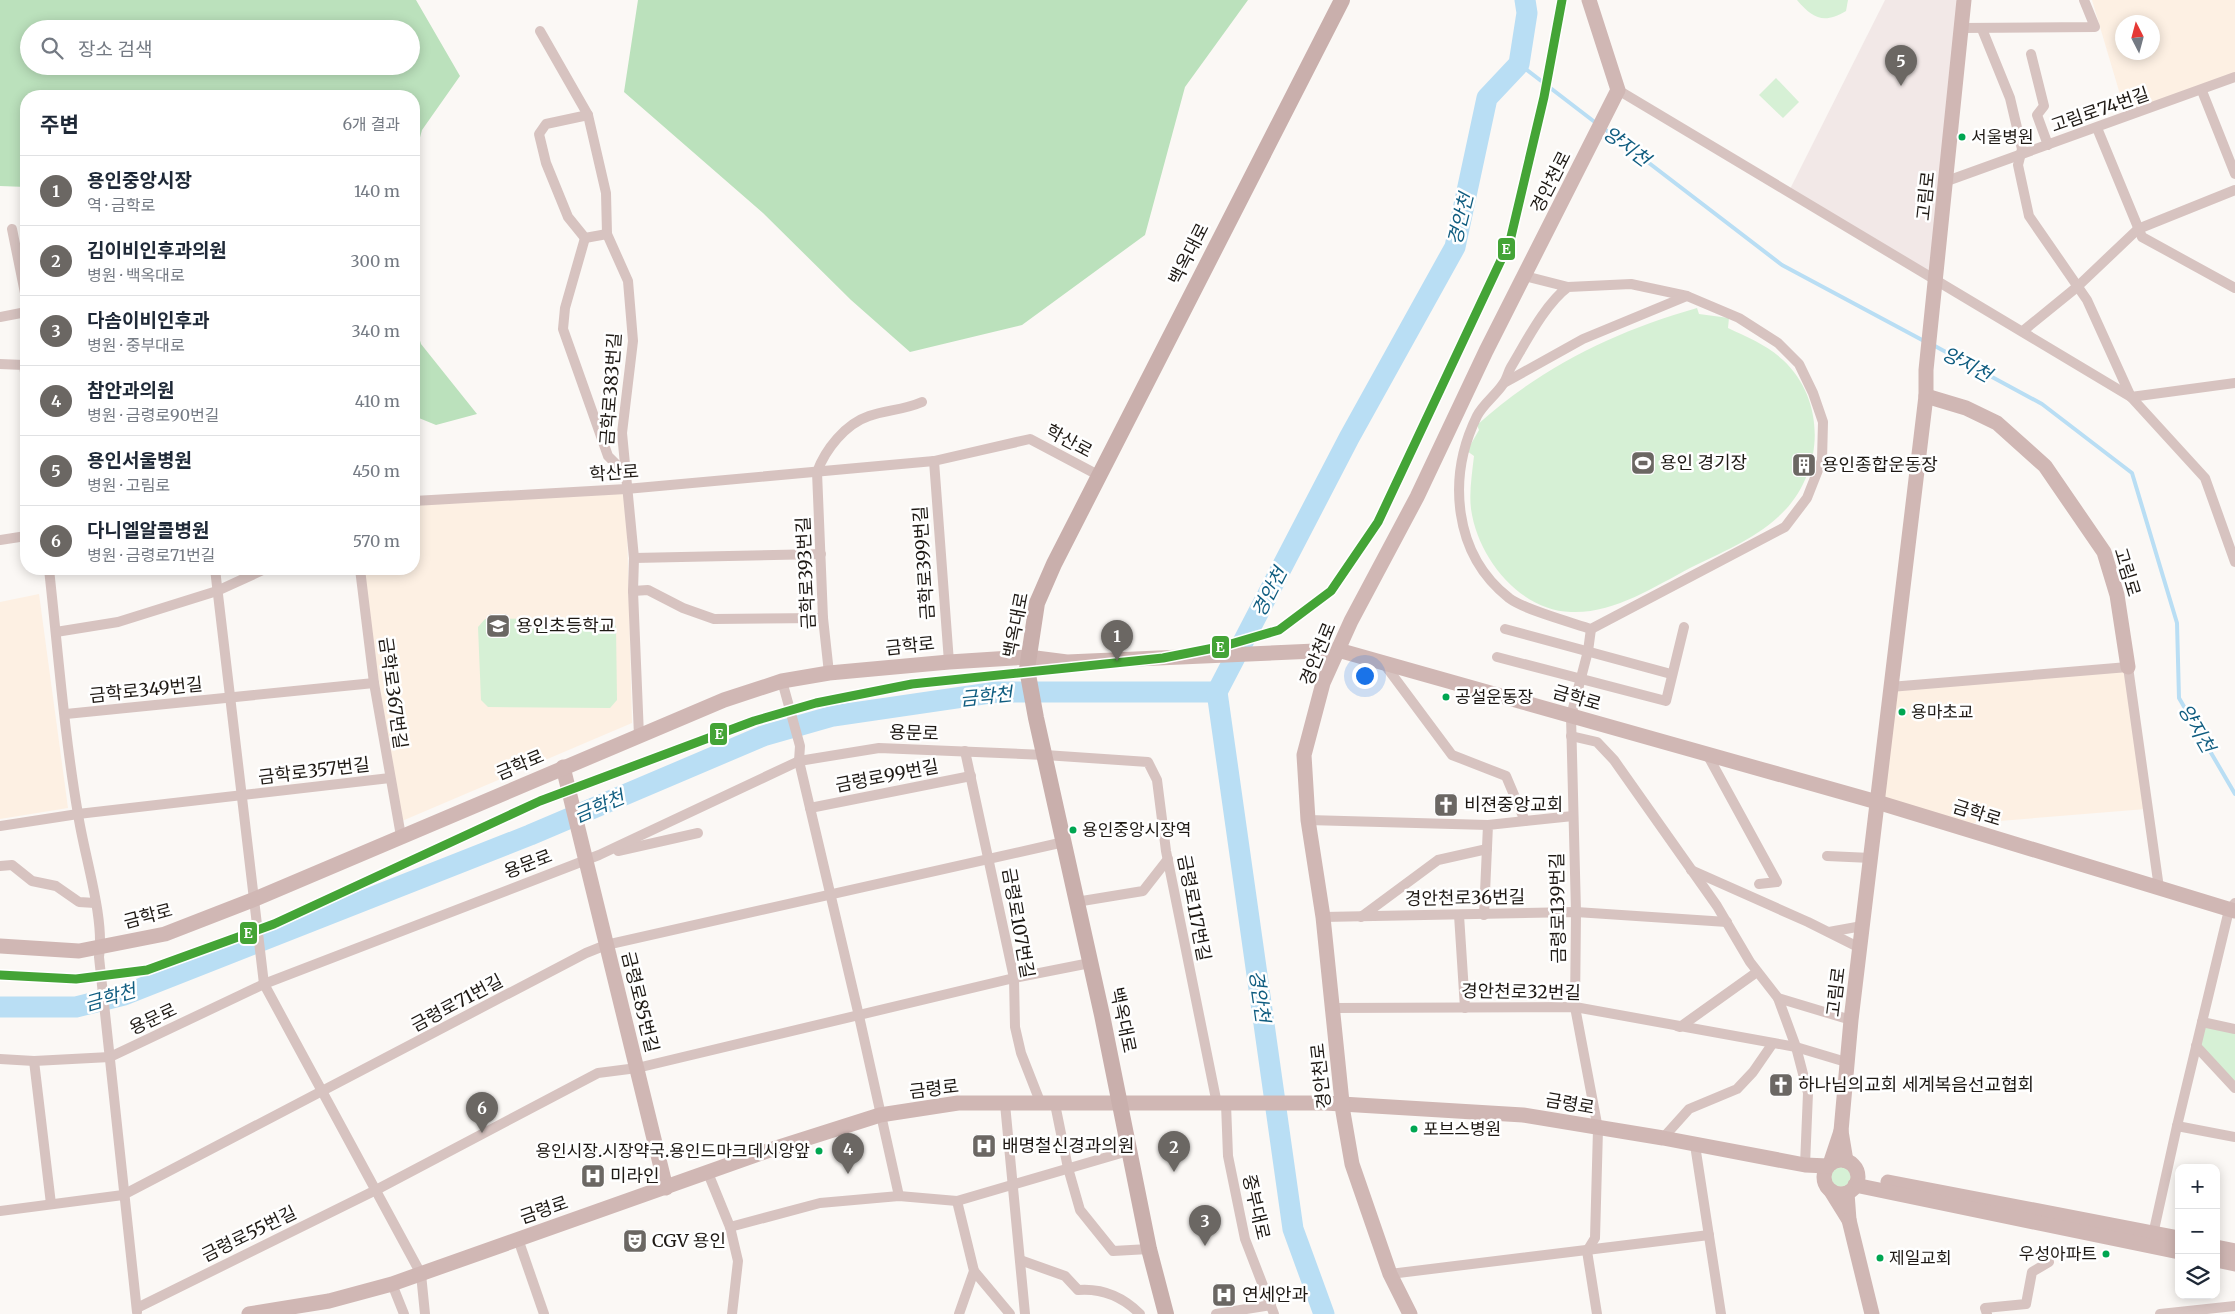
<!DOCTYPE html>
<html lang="ko">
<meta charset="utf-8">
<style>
:root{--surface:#fff;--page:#f2f2f3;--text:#1f2937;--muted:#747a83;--line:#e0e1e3;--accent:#6b6763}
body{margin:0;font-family:Merriweather,"Noto Sans KR",serif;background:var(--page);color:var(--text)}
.controls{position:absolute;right:15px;bottom:15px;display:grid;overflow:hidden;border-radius:10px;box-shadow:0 2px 12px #0003}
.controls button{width:45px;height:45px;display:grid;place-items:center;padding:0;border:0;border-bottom:1px solid var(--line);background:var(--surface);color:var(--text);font:25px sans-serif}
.compass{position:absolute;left:2115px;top:15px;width:45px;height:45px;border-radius:50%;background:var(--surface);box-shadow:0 2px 12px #0003;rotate:354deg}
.you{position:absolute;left:1364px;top:675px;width:18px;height:18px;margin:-12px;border:4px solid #fff;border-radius:50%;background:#1a73e8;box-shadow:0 0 0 8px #1a73e833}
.badge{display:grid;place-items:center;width:32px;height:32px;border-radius:50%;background:var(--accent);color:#fff;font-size:16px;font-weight:700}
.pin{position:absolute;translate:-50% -41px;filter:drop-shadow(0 1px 2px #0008)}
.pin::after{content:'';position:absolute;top:26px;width:18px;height:15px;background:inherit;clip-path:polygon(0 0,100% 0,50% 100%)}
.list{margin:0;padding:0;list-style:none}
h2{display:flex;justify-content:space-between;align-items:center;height:65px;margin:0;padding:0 20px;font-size:21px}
h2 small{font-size:16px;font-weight:400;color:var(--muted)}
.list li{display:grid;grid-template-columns:32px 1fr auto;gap:15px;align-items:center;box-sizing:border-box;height:70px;padding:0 20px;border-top:1px solid var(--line)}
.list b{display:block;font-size:19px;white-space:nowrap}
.list p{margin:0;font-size:16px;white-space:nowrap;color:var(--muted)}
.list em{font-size:16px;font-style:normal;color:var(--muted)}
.icon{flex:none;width:28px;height:28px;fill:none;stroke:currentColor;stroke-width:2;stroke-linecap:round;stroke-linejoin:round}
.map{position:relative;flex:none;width:2235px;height:1314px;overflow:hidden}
.search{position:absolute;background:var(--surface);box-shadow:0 2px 12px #0003;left:20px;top:20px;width:400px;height:55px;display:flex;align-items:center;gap:12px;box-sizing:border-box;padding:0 18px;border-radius:28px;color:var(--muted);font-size:19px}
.panel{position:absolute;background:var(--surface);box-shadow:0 2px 12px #0003;left:20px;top:90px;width:400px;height:485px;border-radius:20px}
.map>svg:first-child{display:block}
.built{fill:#fdf0e3;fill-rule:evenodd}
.medical{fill:#f2e8e7}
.green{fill:#d6f0d5}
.forest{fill:#bbe1bc;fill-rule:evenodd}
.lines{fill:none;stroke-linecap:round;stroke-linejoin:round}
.stream{stroke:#b9def4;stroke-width:4}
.river{stroke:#b9def4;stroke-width:21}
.street{stroke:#d7c3c0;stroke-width:10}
.secondary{stroke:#d0b7b4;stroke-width:15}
.primary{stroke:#c9afac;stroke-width:16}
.rail-1-casing{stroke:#fff;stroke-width:12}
.rail-1{stroke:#44a436;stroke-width:9}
.bus-dot{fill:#00a651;stroke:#fff;stroke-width:2}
.labels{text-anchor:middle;stroke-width:5;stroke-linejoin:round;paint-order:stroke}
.bus-label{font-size:17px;fill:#1e1914;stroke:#fff;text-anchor:start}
.street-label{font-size:18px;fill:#1e1914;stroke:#fff}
.poi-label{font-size:18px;fill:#1e1914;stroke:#fff;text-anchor:start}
.water-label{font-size:19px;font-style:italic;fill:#105d80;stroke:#fff}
.line-badge{stroke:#fff;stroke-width:2}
.badge-label{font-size:14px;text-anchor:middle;font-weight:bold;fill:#fff}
</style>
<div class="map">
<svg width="2235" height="1314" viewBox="0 0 2235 1314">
<rect width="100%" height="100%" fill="#fbf8f5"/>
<g class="built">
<path d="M 2092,0 L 2235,0 L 2235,76 L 2127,118 ZM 2122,22 L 2152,22 L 2152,52 L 2122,52 Z"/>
<polygon points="626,489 632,723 402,821 360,569 414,569 414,501"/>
<polygon points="39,594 68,808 0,819 0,602"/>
<polygon points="2128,667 2146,809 1950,825 1877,802 1890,687"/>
</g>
<polygon class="medical" points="1885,0 1956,0 1964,5 1936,279 1789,191"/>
<g class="green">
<path d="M 1797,0 L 1848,0 L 1846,11 C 1824,24 1813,19 1797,0 Z"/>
<polygon points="1776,78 1799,102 1783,118 1759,95"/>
<path d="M 1697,308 L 1699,314 L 1729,318 L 1728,328 C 1747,337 1767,345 1783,360 C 1829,403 1823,477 1778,517 C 1753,540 1720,553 1690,568 C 1654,587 1613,614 1571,612 C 1519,610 1478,558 1471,509 C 1469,492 1472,474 1474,456 L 1467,451 L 1479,430 L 1477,425 C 1540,368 1615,331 1697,308 Z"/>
<polygon points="607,618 616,626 617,700 610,708 488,707 481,700 478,627 485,619"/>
<polygon points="2202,1022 2235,1029 2235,1088 2196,1046"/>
<circle cx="1841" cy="1177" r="10"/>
</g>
<g class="forest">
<path d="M 0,0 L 416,0 L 460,76 L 422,130 L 414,160 L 414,96 L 26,96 L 26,187 L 0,186 ZM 29,29 L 411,29 L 411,66 L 29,66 Z"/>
<polygon points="638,0 1248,0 1185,87 1145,235 1022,325 910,352 851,300 763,213 624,92"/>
<polygon points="414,320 421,344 477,414 436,425 414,416"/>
</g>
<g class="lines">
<g class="stream">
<polyline points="1519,64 1596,123"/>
<polyline points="1602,127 1782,265 1924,341"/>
<polyline points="1933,345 2042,404 2132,473 2177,623 2179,698 2235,794"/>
</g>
<g class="river">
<polyline points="0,1007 76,1007 124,995 530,835 763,736 833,716 997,692 1217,692"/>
<polyline points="1324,1314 1293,1229 1217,692 1349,438 1455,247 1487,98 1519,64 1527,13 1525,0"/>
</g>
<g class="street">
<polyline points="1961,28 2095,27 2084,0"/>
<polyline points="1982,29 2010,98 2022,149 2018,165 2029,216 2087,300 2131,397 2235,383"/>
<polyline points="540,31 588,115 606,193 607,234 628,281 633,341 622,433 634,558 633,591 639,736"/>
<polyline points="2031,54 2044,106 2037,115 2048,145"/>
<polyline points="1618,90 2131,397 2205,478 2235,562"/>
<polyline points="2202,91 2235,174"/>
<polyline points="2097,128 2142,237 2235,288"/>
<polyline points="1947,181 2235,77"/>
<polyline points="12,229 26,298"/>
<polyline points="585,238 565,308 563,329 608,456 625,473"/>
<polyline points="585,238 568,217 546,163 539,134 546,124 588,115"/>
<polyline points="585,238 607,234"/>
<path d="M 1525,276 L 1568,287 C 1545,304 1526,342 1511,367 C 1508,372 1507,379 1503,384 C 1496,395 1483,404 1477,416 C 1447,477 1453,554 1509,598 C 1525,610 1570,622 1591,629 L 1785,527 L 1807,498 L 1822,460 L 1823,422 L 1813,393 L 1799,364 L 1778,343 L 1739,318 L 1687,296 L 1631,284 L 1568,287"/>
<polyline points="0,317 26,312"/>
<polyline points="2023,331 2077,287 2138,229 2235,190"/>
<polyline points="0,364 24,365 26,380"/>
<polyline points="1504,383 1583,339 1687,296"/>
<polyline points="934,461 949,662"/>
<polyline points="414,501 626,489 934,461 1030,439 1098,475"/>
<polyline points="0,540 26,536"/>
<polyline points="634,558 821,554"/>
<path d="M 49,569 C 58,650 64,733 78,814 C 84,855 105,918 99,957 L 137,1312"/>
<polyline points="215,569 264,984 421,1274 425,1314"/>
<polyline points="360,569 374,683 401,836"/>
<polyline points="633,591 648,590 683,608 714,619 823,618"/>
<polyline points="1505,629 1671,674"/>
<polyline points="1591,629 1588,651 1571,716 1576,912 1575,1007 1598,1129 1595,1238 1587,1251 1597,1314"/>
<polyline points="56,632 118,622 217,591 265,569"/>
<polyline points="1497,657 1666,701 1684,627"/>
<polyline points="1385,665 1452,755 1506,776 1525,821 1488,825 1484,915"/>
<path d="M 829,673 L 823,618 L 817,472 C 825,450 845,424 869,416 C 886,410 904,410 922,402"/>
<polyline points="782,681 800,746 799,761 859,1016 899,1196"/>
<polyline points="1890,687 2128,667 2159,888"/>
<polyline points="66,714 374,683"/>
<polyline points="1571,736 1597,742 1614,760 1717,906 1750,962 1778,998 1851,1020"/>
<polyline points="965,751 1014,978 1015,1027 1021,1053 1041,1104"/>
<polyline points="1707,754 1777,882 1759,884"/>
<polyline points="810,808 971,776"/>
<polyline points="1308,820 1488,825"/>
<polyline points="1525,821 1573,816"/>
<polyline points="0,826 78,814 390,778"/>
<polyline points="618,851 698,833"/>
<polyline points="1827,856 1871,858"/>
<polyline points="0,866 12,865 32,881 56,886 79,902 95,903"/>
<polyline points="1691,870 1808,922 1860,948"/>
<polyline points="1076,902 1143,891 1168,859"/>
<polyline points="1459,915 1465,1008"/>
<polyline points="1323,917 1576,912 1727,922"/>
<polyline points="1361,917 1438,860 1487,849"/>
<polyline points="1829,932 1862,926"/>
<polyline points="1778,998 1796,1047 1808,1093 1805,1165"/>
<polyline points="1333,1008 1575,1007 1796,1047 1846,1062"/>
<polyline points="2202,1022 2235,1029"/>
<polyline points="1677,1026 1680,1027 1757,972"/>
<polyline points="2196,1046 2235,1088"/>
<polyline points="0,1059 34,1061 110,1057 264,984 599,855 799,761 879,748 1045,755 1148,762 1157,780 1166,851 1217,1104"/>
<polyline points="34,1061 51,1204"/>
<polyline points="1005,1104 1025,1314"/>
<polyline points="1055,1104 1068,1168 1080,1210 1113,1251 1149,1249"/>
<polyline points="1226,1104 1228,1156 1245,1239 1274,1314"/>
<polyline points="2177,1126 2235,1137"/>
<polyline points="1663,1138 1689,1109 1737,1089 1753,1072 1773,1043"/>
<polyline points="1695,1145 1721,1314"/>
<polyline points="708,1173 730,1227 738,1261 732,1314"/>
<polyline points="957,1201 974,1271 959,1314"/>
<polyline points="0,1211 123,1195 586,953 606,945 1064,842"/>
<polyline points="730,1227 820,1203 899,1196 957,1201 1128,1151"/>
<polyline points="518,1239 544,1314"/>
<polyline points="2152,1239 2177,1126 2229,910 2235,903"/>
<path d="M 1020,1260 L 1065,1276 L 1078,1290 C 1103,1288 1123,1297 1140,1314"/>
<polyline points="974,1271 1010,1314"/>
<polyline points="1390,1274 1709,1235"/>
<polyline points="392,1284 404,1314"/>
<polyline points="137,1308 376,1190 598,1073 637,1068 1014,978 1090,963"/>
<polyline points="1216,1314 1271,1305"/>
<polyline points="1987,1314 1985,1308 2026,1304 2032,1272 2049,1262"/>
<polyline points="2160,1314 2235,1306"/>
</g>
<g class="secondary">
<polyline points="1926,396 1966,408 1997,423 2045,466 2104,552 2117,595 2128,667"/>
<polyline points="563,767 666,1188"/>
<polyline points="0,946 79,951 165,934 255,899 724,700 782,681 829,673 949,662 1028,657 1067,662 1338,650 1877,802 2235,911"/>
<polyline points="1841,1131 1851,1020 1926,396 1926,370 1964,0"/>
<circle cx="1841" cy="1177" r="17"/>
<polyline points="1830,1164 1841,1131 1846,1161"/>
<polyline points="1888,1182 2179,1238"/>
<polyline points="1855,1185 2179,1252"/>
<polyline points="1831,1191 1849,1220 1847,1193"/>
<polyline points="1849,1220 1872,1314"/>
<polyline points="2216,1247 2235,1251"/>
<polyline points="2216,1260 2235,1264"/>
<polyline points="249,1314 329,1301 392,1284 770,1150 880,1115 958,1103 1325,1103 1523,1115 1663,1138 1805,1165 1828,1166"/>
<polyline points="1410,1314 1390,1274 1352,1164 1343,1112 1323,917 1308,820 1304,755 1323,683 1351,621 1417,497 1486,351 1618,90 1589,0"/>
</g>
<polyline class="primary" points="1166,1314 1149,1249 1102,1015 1036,718 1027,669 1037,603 1054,564 1342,0"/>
<defs>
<polyline id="rail-1" points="0,975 76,979 147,970 274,924 540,801 754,721 816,703 912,684 1163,658 1224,646 1279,630 1331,591 1378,522 1510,241 1544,97 1562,0"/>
</defs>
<use href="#rail-1" class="rail-1-casing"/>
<use href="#rail-1" class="rail-1"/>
</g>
<defs>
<symbol id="stadium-square" viewBox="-11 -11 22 22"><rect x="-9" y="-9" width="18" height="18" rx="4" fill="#6b6763" stroke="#fff"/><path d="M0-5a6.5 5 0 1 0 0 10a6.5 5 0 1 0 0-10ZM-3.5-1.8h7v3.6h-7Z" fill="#fff"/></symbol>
<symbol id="building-square" viewBox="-11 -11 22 22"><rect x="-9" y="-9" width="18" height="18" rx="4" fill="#6b6763" stroke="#fff"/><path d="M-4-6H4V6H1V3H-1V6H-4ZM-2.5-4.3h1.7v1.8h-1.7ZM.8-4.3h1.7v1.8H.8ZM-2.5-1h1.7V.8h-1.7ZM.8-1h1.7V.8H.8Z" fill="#fff"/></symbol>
<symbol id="school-square" viewBox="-11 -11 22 22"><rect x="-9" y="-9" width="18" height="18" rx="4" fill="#6b6763" stroke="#fff"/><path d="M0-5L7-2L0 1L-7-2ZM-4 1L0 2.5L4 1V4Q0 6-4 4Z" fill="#fff"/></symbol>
<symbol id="church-square" viewBox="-11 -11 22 22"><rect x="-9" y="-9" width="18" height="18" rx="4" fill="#6b6763" stroke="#fff"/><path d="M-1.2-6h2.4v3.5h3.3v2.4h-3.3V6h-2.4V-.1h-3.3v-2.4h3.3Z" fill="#fff"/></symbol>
<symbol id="hospital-square" viewBox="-11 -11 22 22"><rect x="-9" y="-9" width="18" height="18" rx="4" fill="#6b6763" stroke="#fff"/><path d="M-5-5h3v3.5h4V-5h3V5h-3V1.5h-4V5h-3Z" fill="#fff"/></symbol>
<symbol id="theatre-square" viewBox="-11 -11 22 22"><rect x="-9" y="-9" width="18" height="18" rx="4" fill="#6b6763" stroke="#fff"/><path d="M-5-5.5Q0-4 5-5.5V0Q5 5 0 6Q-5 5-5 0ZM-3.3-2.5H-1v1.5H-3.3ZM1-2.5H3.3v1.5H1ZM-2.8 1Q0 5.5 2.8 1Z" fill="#fff"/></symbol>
</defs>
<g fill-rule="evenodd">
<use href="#stadium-square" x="1629" y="449" width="28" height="28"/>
<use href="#building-square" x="1790" y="451" width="28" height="28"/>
<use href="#school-square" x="484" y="612" width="28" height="28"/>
<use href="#church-square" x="1432" y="791" width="28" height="28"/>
<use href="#church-square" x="1767" y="1071" width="28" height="28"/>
<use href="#hospital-square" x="970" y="1132" width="28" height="28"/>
<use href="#hospital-square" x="579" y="1162" width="28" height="28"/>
<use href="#theatre-square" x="621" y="1227" width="28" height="28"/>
<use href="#hospital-square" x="1210" y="1281" width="28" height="28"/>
</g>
<g class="bus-dot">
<circle cx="1962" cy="137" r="4.5"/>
<circle cx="1446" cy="697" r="4.5"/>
<circle cx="1902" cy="712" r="4.5"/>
<circle cx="1073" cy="830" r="4.5"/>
<circle cx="1414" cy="1129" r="4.5"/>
<circle cx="819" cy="1151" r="4.5"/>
<circle cx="2106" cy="1254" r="4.5"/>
<circle cx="1880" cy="1258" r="4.5"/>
</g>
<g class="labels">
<g class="bus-label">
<text x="1971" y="143">서울병원</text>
<text x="1455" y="703">공설운동장</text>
<text x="1911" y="718">용마초교</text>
<text x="1082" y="836">용인중앙시장역</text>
<text x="1423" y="1135">포브스병원</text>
<text x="810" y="1157" text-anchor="end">용인시장.시장약국.용인드마크데시앙앞</text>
<text x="2097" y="1260" text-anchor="end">우성아파트</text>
<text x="1889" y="1264">제일교회</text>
</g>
<g class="street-label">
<text transform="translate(2100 110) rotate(-19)" y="6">고림로74번길</text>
<text transform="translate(1551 182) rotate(-63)" y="6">경안천로</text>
<text transform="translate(1926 196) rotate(-84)" y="6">고림로</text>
<text transform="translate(1189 254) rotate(-63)" y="6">백옥대로</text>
<text transform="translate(611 389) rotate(-86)" y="6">금학로383번길</text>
<text transform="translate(1069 441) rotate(28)" y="6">학산로</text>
<text transform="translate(614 473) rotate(-4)" y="6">학산로</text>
<text transform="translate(924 563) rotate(-94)" y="6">금학로399번길</text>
<text transform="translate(2127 572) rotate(73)" y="6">고림로</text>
<text transform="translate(806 573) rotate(-93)" y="6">금학로393번길</text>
<text transform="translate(1016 625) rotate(-79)" y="6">백옥대로</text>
<text transform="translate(910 646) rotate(-6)" y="6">금학로</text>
<text transform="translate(1318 654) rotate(-68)" y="6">경안천로</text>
<text transform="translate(146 690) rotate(-6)" y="6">금학로349번길</text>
<text transform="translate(393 693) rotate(82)" y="6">금학로367번길</text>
<text transform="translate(1577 698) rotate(16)" y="6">금학로</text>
<text transform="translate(914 733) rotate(2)" y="6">용문로</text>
<text transform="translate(520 765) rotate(-23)" y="6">금학로</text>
<text transform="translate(314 771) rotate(-7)" y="6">금학로357번길</text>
<text transform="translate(887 776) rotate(-11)" y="6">금령로99번길</text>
<text transform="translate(1977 813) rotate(17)" y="6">금학로</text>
<text transform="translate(528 864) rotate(-21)" y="6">용문로</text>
<text transform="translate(1465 898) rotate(-1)" y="6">경안천로36번길</text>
<text transform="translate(1194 908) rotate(79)" y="6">금령로117번길</text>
<text transform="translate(1558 908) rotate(-91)" y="6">금령로139번길</text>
<text transform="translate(148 916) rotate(-15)" y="6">금학로</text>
<text transform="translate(1018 923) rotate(80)" y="6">금령로107번길</text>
<text transform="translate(1521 992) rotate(1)" y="6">경안천로32번길</text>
<text transform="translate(1836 992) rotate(-83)" y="6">고림로</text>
<text transform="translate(640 1002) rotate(76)" y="6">금령로85번길</text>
<text transform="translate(457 1003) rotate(-28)" y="6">금령로71번길</text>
<text transform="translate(153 1019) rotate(-25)" y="6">용문로</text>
<text transform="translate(1123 1020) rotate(78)" y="6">백옥대로</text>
<text transform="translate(1321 1076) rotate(-96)" y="6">경안천로</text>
<text transform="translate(934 1089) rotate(-7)" y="6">금령로</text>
<text transform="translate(1570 1104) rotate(10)" y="6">금령로</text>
<text transform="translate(1256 1207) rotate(77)" y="6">중부대로</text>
<text transform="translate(544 1210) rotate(-19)" y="6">금령로</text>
<text transform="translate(249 1234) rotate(-26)" y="6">금령로55번길</text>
</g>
<g class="poi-label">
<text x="1660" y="469">용인 경기장</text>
<text x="1822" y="471">용인종합운동장</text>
<text x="516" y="632">용인초등학교</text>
<text x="1464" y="811">비젼중앙교회</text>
<text x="1798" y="1091">하나님의교회 세계복음선교협회</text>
<text x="1002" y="1152">배명철신경과의원</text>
<text x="610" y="1182">미라인</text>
<text x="652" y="1247">CGV 용인</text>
<text x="1242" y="1301">연세안과</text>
</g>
<g class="water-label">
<text transform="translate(1627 146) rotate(37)" y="7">양지천</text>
<text transform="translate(1460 219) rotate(-76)" y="7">경안천</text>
<text transform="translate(1967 364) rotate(28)" y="7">양지천</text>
<text transform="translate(1269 592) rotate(-63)" y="7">경안천</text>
<text transform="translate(986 696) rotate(-6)" y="7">금학천</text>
<text transform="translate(2197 728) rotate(60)" y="7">양지천</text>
<text transform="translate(599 806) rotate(-23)" y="7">금학천</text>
<text transform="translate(1260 996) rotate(82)" y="7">경안천</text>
<text transform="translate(110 997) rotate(-16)" y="7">금학천</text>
</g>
</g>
<g class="line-badge">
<rect x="1497" y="237" width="19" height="24" rx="5" fill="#44a436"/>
<rect x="1211" y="635" width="19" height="24" rx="5" fill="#44a436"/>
<rect x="709" y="722" width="19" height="24" rx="5" fill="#44a436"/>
<rect x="239" y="921" width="19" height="24" rx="5" fill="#44a436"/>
</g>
<g class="badge-label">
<text x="1506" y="254">E</text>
<text x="1220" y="652">E</text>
<text x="719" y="739">E</text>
<text x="248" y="938">E</text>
</g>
</svg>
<div class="controls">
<button>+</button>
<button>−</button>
<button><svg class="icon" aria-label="layers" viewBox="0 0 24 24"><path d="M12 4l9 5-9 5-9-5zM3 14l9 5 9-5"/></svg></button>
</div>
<svg class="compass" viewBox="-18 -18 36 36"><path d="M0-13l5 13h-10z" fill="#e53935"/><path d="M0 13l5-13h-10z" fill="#747a83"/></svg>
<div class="you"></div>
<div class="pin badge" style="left:1117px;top:661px">1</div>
<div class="pin badge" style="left:1174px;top:1172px">2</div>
<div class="pin badge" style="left:1205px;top:1246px">3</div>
<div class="pin badge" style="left:848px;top:1174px">4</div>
<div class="pin badge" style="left:1901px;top:86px">5</div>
<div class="pin badge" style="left:482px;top:1133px">6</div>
<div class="search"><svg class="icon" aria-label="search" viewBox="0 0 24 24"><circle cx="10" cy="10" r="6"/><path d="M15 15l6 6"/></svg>장소 검색</div>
<section class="panel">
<h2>주변<small>6개 결과</small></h2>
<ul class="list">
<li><span class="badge">1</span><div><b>용인중앙시장</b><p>역 · 금학로</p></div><em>140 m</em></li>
<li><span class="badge">2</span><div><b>김이비인후과의원</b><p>병원 · 백옥대로</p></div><em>300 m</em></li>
<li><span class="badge">3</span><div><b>다솜이비인후과</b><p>병원 · 중부대로</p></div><em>340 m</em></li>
<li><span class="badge">4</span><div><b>참안과의원</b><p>병원 · 금령로90번길</p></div><em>410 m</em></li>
<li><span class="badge">5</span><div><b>용인서울병원</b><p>병원 · 고림로</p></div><em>450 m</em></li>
<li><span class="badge">6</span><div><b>다니엘알콜병원</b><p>병원 · 금령로71번길</p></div><em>570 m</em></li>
</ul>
</section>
</div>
